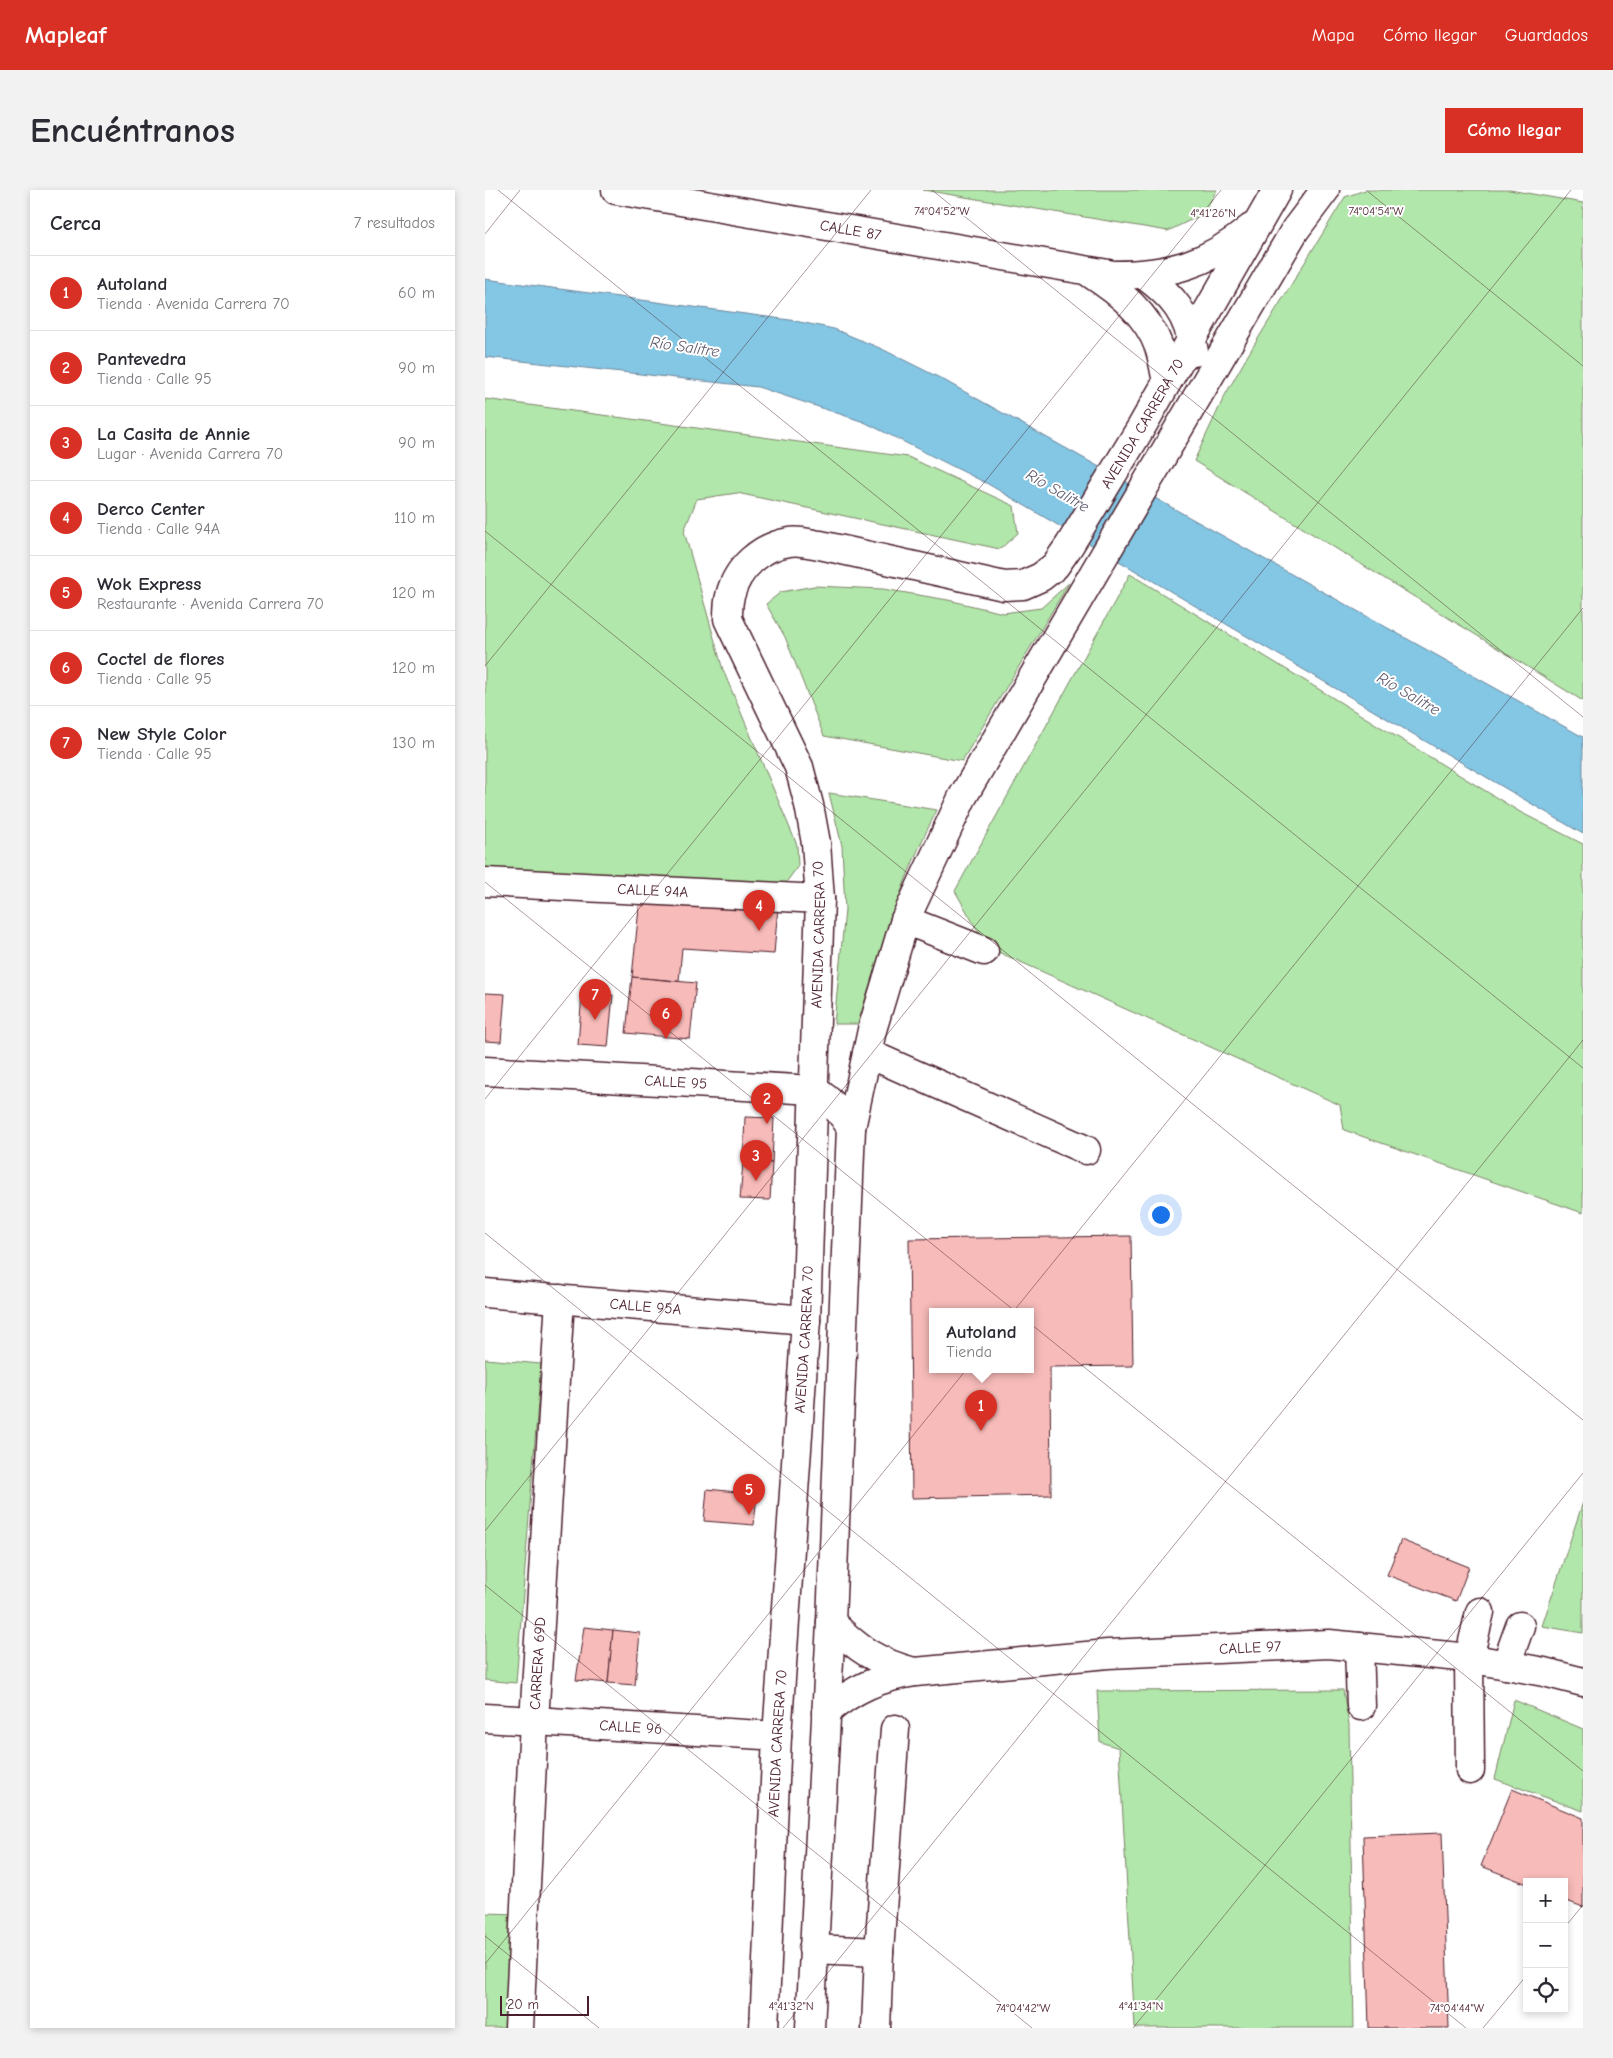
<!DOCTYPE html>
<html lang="es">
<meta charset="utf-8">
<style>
:root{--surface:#fff;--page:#f2f2f3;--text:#2b2b33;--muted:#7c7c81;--line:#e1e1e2;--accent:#d93025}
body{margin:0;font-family:"Comic Neue",sans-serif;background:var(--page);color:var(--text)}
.controls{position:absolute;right:15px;bottom:15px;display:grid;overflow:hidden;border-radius:0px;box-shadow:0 2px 8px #0003}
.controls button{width:45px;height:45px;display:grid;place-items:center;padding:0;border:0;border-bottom:1px solid var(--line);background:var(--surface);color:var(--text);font:25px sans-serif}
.scale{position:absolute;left:15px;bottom:12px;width:89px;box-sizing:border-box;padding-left:5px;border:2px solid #4a1f2b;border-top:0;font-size:14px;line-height:18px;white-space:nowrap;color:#4a1f2b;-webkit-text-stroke:4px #fff;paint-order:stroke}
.you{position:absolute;left:675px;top:1024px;width:18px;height:18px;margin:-12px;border:4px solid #fff;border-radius:50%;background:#1a73e8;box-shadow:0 0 0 8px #1a73e833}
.badge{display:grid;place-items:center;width:32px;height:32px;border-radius:50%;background:var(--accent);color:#fff;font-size:16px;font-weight:700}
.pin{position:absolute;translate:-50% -41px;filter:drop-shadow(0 1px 2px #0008)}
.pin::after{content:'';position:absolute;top:26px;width:18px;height:15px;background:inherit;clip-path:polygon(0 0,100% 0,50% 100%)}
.popup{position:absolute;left:444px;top:1118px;width:105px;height:65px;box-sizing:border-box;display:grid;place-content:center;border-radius:0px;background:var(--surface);filter:drop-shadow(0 1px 4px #0005);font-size:16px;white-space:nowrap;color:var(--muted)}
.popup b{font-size:19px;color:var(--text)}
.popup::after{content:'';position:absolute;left:50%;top:100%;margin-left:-10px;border:10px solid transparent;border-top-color:var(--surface)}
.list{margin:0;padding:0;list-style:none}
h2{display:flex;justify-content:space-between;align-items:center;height:65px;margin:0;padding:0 20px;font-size:21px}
h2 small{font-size:16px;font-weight:400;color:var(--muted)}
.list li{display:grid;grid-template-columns:32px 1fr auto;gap:15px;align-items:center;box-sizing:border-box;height:75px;padding:0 20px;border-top:1px solid var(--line)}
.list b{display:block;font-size:19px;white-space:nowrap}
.list p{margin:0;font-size:16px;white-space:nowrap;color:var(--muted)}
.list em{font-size:16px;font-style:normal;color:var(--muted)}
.icon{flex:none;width:28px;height:28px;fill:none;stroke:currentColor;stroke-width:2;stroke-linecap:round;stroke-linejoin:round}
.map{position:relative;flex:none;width:1098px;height:1838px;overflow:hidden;border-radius:0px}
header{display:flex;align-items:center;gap:30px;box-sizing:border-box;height:70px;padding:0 25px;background:var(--accent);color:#fff}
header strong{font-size:24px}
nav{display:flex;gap:28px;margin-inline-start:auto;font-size:18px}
.intro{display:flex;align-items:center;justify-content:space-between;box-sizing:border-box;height:120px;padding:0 30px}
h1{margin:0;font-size:35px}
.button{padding:12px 22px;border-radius:0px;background:var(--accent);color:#fff;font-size:18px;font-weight:700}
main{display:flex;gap:30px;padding:0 30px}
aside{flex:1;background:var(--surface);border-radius:0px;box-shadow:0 2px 8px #0003}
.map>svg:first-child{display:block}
.green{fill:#b1e7aa;stroke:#7e836a}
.water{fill:#83c7e4;stroke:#6c849a}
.building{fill:#f7bbb9;stroke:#4a1f2b;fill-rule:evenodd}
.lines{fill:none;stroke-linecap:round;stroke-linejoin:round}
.minor-casing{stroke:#4a1f2b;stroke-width:31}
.minor{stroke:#fff;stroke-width:28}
.ticks{fill:none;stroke:#4a1f2b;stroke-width:1;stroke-opacity:0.45}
.labels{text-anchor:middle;stroke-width:4;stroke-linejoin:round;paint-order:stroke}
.street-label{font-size:15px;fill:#4a1f2b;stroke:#fff}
.water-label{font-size:16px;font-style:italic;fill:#5e5a6c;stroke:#fff}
.ticks-label{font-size:12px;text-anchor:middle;fill:#4a1f2b;stroke:#fff;stroke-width:4;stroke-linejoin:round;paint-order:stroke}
</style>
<header>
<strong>Mapleaf</strong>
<nav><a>Mapa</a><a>Cómo llegar</a><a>Guardados</a></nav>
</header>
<div class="intro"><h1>Encuéntranos</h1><a class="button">Cómo llegar</a></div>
<main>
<aside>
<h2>Cerca<small>7 resultados</small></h2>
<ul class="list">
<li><span class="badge">1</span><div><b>Autoland</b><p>Tienda · Avenida Carrera 70</p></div><em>60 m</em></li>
<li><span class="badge">2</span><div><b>Pantevedra</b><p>Tienda · Calle 95</p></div><em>90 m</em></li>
<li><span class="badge">3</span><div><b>La Casita de Annie</b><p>Lugar · Avenida Carrera 70</p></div><em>90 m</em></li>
<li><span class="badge">4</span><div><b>Derco Center</b><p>Tienda · Calle 94A</p></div><em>110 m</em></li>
<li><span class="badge">5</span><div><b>Wok Express</b><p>Restaurante · Avenida Carrera 70</p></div><em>120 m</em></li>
<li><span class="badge">6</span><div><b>Coctel de flores</b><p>Tienda · Calle 95</p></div><em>120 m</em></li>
<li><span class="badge">7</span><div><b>New Style Color</b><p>Tienda · Calle 95</p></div><em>130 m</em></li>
</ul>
</aside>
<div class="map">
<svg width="1098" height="1838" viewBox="0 0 1098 1838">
<rect width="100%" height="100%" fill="#fff"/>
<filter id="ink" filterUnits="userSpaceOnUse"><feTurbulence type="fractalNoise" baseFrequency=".02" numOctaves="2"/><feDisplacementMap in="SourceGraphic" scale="10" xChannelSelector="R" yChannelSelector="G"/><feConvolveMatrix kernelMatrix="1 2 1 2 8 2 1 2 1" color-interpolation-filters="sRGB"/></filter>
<g filter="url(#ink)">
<g class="green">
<polygon points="438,0 732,0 718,24 683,41"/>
<polygon points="880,0 1025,0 1098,13 1098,511 709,271 739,207 763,165 860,7"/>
<polygon points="0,209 423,267 529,316 533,343 515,359 252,303 212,309 199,341 238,480 312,655 313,676 300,694 0,681"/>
<polygon points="645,384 1035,622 1098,654 1098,1023 859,940 855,915 502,757 470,701"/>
<polygon points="584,393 477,571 339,546 300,447 281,414 296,402 329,396 398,399 463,410 518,423 556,418"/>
<path d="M 344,603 L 452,620 C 417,688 395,760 373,834 L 349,834 L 360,720 L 357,656 Z"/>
<polygon points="0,1169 56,1174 31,1493 0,1490"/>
<polygon points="1098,1312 1098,1443 1057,1436"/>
<polygon points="858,1500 864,1534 869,1838 650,1838 634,1558 615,1552 612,1501"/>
<polygon points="1029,1510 1098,1539 1098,1621 1010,1589"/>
<polygon points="0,1723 33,1724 26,1838 0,1838"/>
</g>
<polygon class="water" points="0,89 305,130 349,139 397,159 455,188 1098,547 1098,644 503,294 379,232 273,197 0,167"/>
<g class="building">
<polygon points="155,708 293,716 289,764 197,758 194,791 147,787"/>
<polygon points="147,787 211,793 205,849 141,843"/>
<polygon points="0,803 20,804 16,852 0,851"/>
<polygon points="97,803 128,805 123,857 93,855"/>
<polygon points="260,927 289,928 287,973 258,972"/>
<polygon points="258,972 287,973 285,1010 255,1009"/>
<path d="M 646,1046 L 648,1176 L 565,1177 L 566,1305 L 427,1308 L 424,1049 ZM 447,1122 L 545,1122 L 545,1180 L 447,1180 Z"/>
<polygon points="222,1299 272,1304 269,1335 219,1331"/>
<polygon points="916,1350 984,1377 971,1411 902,1385"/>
<polygon points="99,1437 128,1440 123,1493 91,1490"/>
<polygon points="128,1440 155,1443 150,1495 123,1493"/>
<polygon points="1027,1599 1098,1628 1098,1717 1079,1710 1079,1692 1042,1692 1042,1694 996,1676"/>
<polygon points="957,1643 964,1838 884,1838 878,1646"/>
</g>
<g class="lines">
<defs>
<g id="minor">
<path id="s1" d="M 131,0 L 629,85 C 683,85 724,74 766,38"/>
<path d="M 605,83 C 634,102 662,123 674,157 C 678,168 679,180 682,191"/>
<path d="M 659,85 C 688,106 704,125 709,162"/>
<path id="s2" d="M 0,692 L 335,709"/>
<polyline points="420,730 499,761"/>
<polyline points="382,863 601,960"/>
<path id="s3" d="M 0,881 L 329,900 C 346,911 356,921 366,938"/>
<path id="s4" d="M 0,1103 L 321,1130"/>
<path d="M 346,1432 C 372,1459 392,1472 429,1482"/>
<polyline points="874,1457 876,1516"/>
<polyline points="1021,1475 1035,1436"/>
<path id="s5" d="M 341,1522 C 370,1498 393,1488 430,1482 L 623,1464 L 844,1454 L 984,1468 L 1059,1482 L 1098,1492"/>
<path id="s6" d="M 0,1528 L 292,1546"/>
<polyline points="985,1580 984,1468 995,1422"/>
<polyline points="328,1759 394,1762"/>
<path id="s7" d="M 34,1838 L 49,1531 L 75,1109"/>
<path id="s8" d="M 279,1838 L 292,1546 L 321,1130 L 335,709 L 331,653 L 324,615 L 314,577 L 243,429 C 243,421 243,413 245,406 C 252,378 276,356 305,352 C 314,350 326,354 335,355 L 519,396 L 538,395 L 556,387 L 570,376 L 584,356 L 657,236 L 792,0"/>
<polyline points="325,1838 346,1432 366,938 387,840 420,730 477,608 810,40 840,0"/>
<polyline points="391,1838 394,1762 410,1539"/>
</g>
</defs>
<use href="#minor" class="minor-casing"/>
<use href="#minor" class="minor"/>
</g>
</g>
<path class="ticks" d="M 13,0 L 1098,878M 447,0 L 1098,527M 881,0 L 1098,176M 0,44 L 35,0M 0,341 L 1098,1230M 0,476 L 386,0M 0,692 L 1098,1581M 0,909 L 736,0M 0,1043 L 981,1838M 0,1341 L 1086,0M 0,1395 L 547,1838M 1079,1738 L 1098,1715M 0,1746 L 114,1838M 0,1774 L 1098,418M 298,1838 L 1098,850M 648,1838 L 1098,1283M 998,1838 L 1042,1785"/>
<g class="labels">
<g class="street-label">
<text dy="5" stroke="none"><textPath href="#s1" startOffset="238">CALLE 87</textPath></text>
<text dy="5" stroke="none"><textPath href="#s8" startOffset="1980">AVENIDA CARRERA 70</textPath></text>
<text dy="5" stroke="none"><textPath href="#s2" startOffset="168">CALLE 94A</textPath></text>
<text dy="5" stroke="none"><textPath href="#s8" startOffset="1095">AVENIDA CARRERA 70</textPath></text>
<text dy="5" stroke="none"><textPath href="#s3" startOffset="191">CALLE 95</textPath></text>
<text dy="5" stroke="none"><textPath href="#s4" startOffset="161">CALLE 95A</textPath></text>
<text dy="5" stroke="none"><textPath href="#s8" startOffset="690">AVENIDA CARRERA 70</textPath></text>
<text dy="5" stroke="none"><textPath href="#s5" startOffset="435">CALLE 97</textPath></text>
<text dy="5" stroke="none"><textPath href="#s7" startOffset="365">CARRERA 69D</textPath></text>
<text dy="5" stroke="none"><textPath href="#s6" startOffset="146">CALLE 96</textPath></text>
<text dy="5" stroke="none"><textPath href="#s8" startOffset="285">AVENIDA CARRERA 70</textPath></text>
</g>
<g class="water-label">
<text transform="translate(200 156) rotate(8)" y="6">Río Salitre</text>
<text transform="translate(573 300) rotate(30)" y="6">Río Salitre</text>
<text transform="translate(924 503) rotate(30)" y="6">Río Salitre</text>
</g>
</g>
<g class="ticks-label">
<text x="457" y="25">74°04'52"W</text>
<text x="891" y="25">74°04'54"W</text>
<text x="728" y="27">4°41'26"N</text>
<text x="306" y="1820">4°41'32"N</text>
<text x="656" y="1820">4°41'34"N</text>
<text x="538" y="1822">74°04'42"W</text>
<text x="972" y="1822">74°04'44"W</text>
</g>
</svg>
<div class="controls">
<button>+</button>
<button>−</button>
<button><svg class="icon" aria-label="locate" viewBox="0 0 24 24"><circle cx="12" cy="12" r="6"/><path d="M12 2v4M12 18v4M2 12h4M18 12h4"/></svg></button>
</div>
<div class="scale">20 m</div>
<div class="you"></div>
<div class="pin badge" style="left:496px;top:1241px">1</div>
<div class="popup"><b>Autoland</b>Tienda</div>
<div class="pin badge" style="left:282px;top:934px">2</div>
<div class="pin badge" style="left:271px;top:991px">3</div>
<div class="pin badge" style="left:274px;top:741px">4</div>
<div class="pin badge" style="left:264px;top:1325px">5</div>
<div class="pin badge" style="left:181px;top:849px">6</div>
<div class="pin badge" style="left:110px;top:830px">7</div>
</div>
</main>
